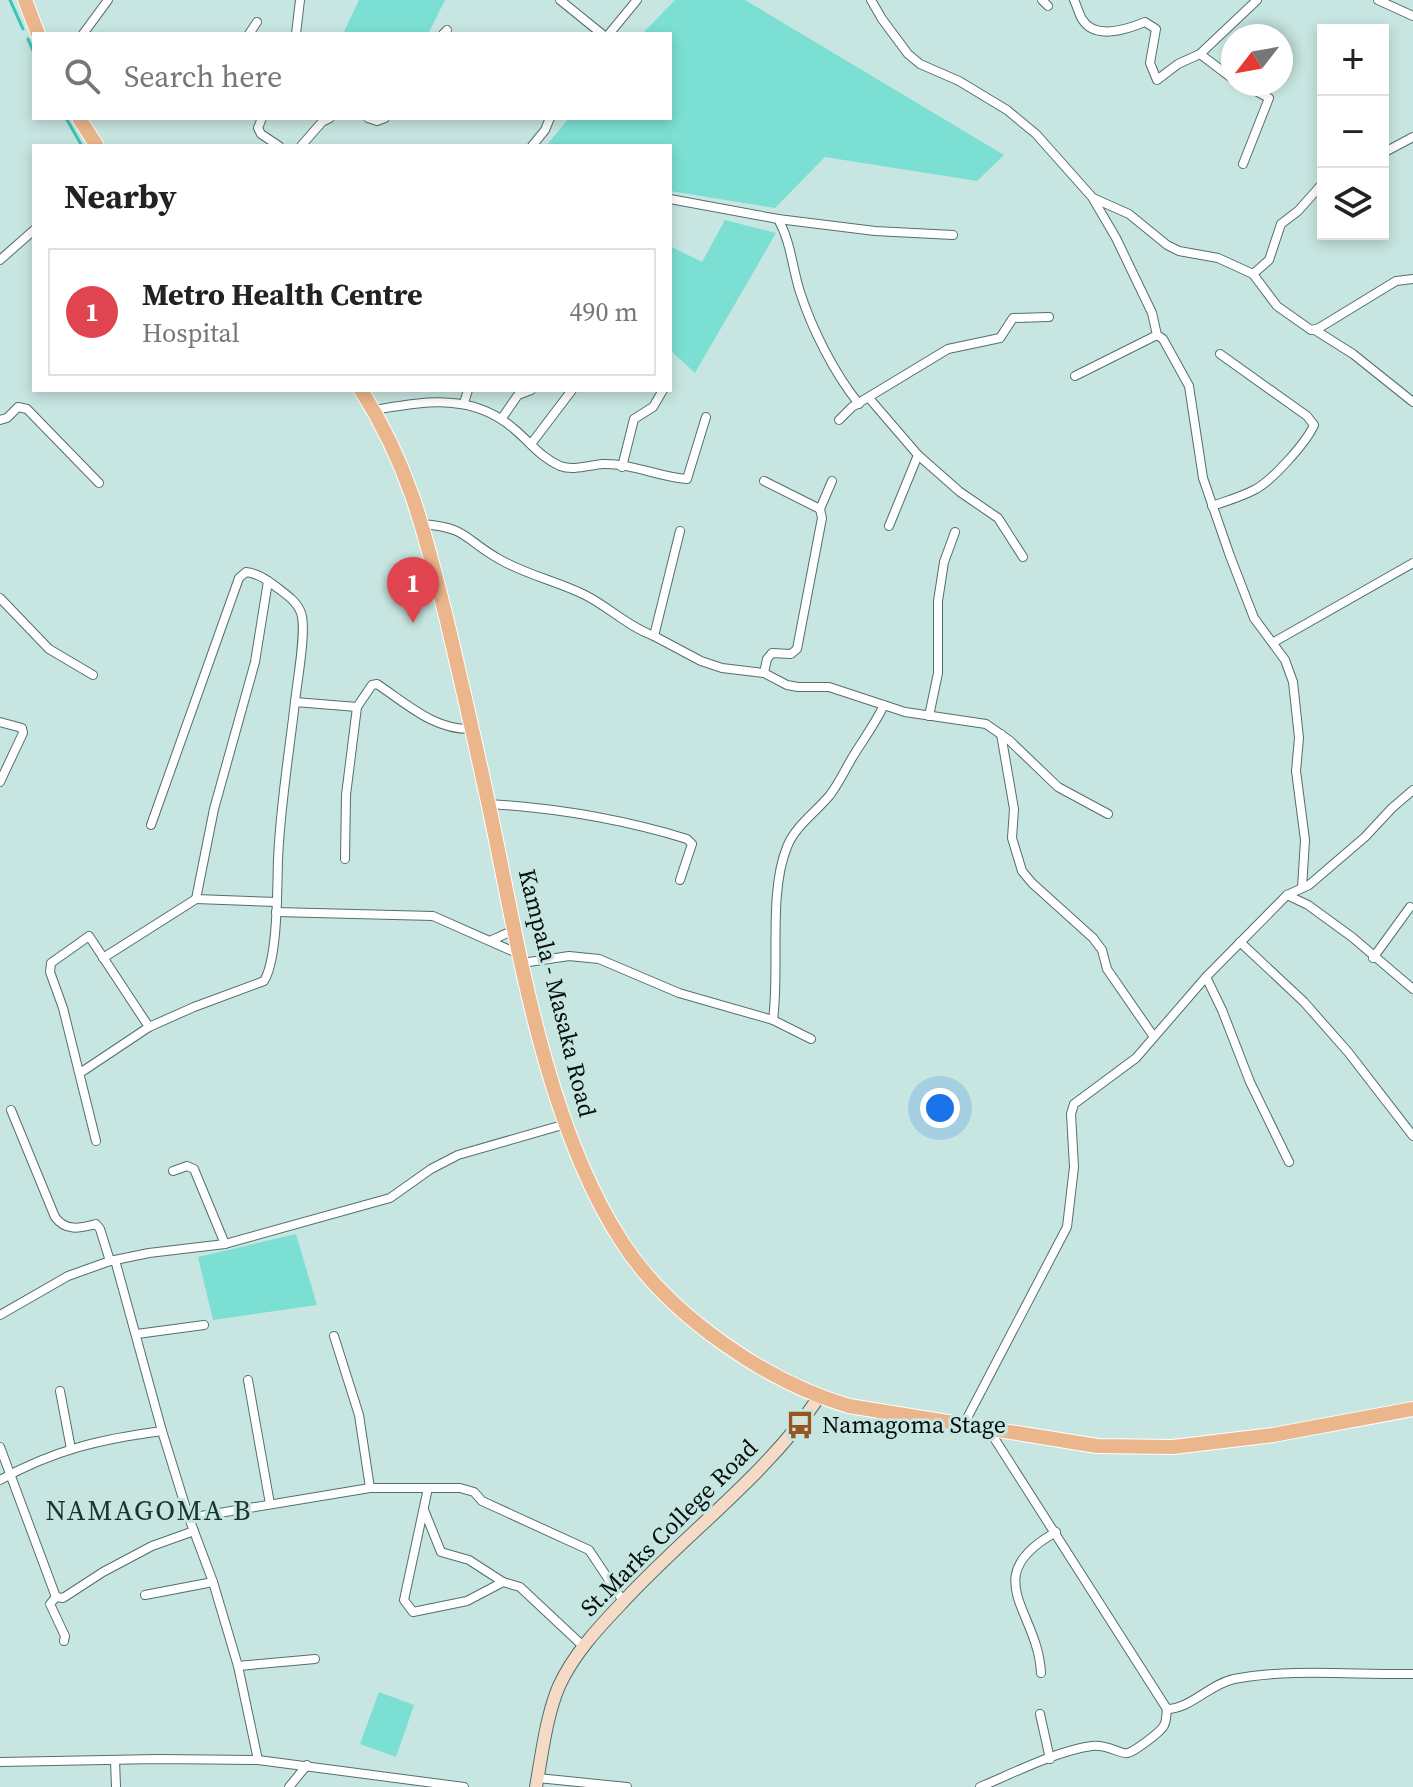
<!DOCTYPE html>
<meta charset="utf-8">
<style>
:root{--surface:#fff;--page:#f2f2f2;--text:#222;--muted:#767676;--line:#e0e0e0;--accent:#975621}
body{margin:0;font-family:"Source Serif 4",serif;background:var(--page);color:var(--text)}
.controls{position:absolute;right:24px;top:24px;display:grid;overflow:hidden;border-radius:0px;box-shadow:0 4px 12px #0003}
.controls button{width:72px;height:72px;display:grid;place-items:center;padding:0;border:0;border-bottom:2px solid var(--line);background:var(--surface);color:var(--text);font:40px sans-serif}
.compass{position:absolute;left:1221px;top:24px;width:72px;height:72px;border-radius:50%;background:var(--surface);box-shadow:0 4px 12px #0003;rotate:239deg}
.you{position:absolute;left:940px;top:1108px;width:28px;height:28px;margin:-20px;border:6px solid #fff;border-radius:50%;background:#1a73e8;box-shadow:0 0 0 12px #1a73e833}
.badge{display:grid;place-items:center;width:52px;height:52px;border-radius:50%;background:var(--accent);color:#fff;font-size:26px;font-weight:700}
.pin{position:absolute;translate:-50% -66px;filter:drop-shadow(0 2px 4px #0008)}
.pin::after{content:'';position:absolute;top:42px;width:28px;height:24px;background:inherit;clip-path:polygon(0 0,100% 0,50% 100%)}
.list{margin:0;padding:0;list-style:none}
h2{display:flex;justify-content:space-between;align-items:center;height:104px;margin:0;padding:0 32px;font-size:34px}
h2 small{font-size:26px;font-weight:400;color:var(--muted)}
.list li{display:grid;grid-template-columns:52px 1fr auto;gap:24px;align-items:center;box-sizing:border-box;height:128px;margin:0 16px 16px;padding:0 16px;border:2px solid var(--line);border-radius:0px}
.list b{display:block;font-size:30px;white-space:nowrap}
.list p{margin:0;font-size:26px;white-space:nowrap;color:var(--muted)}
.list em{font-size:26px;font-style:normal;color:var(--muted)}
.icon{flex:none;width:44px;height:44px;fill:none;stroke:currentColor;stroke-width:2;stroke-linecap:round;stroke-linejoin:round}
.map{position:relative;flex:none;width:1413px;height:1787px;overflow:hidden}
.search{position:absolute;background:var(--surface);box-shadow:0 4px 12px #0003;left:32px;top:32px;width:640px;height:88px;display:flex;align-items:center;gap:20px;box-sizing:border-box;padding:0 28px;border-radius:0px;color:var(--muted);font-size:30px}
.panel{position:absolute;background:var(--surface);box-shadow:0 4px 12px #0003;left:32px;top:144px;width:640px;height:248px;border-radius:0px}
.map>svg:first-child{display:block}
.green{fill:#7cdfd3}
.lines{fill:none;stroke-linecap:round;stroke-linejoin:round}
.stream{stroke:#3ac4b7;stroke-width:3}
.minor-casing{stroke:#546f6c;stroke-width:10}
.secondary-casing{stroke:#546f6c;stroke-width:14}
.primary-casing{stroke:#fff;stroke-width:16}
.minor{stroke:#fff;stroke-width:8}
.secondary{stroke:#f5dbc6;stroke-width:12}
.primary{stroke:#ebb68c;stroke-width:14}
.labels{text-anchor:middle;stroke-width:6;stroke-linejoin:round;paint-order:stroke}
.street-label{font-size:24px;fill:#050f0e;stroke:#c7e6e1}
.poi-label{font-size:24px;fill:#050f0e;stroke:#c7e6e1;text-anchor:start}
.quarter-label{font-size:28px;letter-spacing:2px;fill:#1a3430;stroke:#c7e6e1}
</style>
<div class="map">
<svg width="1413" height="1787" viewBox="0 0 1413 1787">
<rect width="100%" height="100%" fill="#c7e6e1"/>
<g class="green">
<polygon points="359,0 445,0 428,34 343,34"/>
<polygon points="675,0 745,0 1004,155 977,181 825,157 775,208 670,191 670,146 546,146 569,118 670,118 670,34 642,34"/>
<polygon points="725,220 776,233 695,373 670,350 670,246 702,262"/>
<polygon points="296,1234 317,1305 213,1320 198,1257"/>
<polygon points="379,1692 414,1705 396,1757 360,1744"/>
</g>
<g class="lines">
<g class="stream">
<polyline points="10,0 23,29"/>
<polyline points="28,39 34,53"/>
<polyline points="66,118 82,146"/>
</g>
<defs>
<g id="minor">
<polyline points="560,0 602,34"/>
<polyline points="871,0 882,19 908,54 920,64 959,81 1007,110 1036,134 1092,197 1116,238 1152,313 1157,335 1163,339 1189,386 1203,478 1230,556 1254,618 1285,660 1293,682 1299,738 1296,771 1305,840 1302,888"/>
<polyline points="1042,0 1048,6"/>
<path d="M 1074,0 C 1077,6 1079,14 1082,19 C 1095,41 1128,29 1145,22 L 1156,29 L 1150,63 L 1157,80 L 1178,64 L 1200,54 L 1257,0"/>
<polyline points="1378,0 1413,16"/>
<polyline points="83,34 108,0"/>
<polyline points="249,34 257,22"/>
<polyline points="296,34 300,0"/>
<polyline points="443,34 447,30"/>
<polyline points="609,34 637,0"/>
<polyline points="1200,54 1233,79"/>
<polyline points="1243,84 1269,98 1243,164"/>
<polyline points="262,118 258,128 261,134 279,146"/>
<polyline points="368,118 377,121 385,118"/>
<polyline points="301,146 322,122 330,118"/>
<polyline points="532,146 545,130 550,118"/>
<polyline points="1383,153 1413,137"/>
<polyline points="1093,198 1129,214 1167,245 1179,251 1218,258 1253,274 1277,306 1311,330 1319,328 1396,281 1413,279"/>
<polyline points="670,199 778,219 875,231 953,235"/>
<path d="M 778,219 C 791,242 792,267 800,292 C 812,329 834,373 859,404"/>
<polyline points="0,260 34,230"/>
<polyline points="1253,274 1269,260 1281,224 1298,211 1323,183"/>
<polyline points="1315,330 1353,354 1413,402"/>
<polyline points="1075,376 1157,335"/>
<polyline points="869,398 918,455 889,526"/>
<polyline points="464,403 468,390"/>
<path d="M 374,410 C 423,402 471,392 513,428 C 529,441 541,458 560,466 C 574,471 589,465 603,464 C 631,463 659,477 687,479 L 706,417"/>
<polyline points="502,418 518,395 531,390"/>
<polyline points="0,420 7,418 18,407 27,409 99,483"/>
<polyline points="839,420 852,407 948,349 1000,338 1013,318 1049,317"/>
<polyline points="531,444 572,390"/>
<polyline points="918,455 960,492 998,518 1023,557"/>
<polyline points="622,467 634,419 653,407 663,390"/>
<path d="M 1212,506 C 1226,501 1241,497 1254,490 C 1271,482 1306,443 1314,425 L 1307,416 L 1220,354"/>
<polyline points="820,509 832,481"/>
<path d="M 422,524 C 467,527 465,540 499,559 C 526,575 557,581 585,595 C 609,607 627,626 654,636 L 680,531"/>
<polyline points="268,581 255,662 214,809 196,899 277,902"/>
<polyline points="0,598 49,649 93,675"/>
<polyline points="654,636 701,661 722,668 764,673 787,685 798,687 829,687 905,712 986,724 1009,740 1058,787 1108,814"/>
<polyline points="1274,642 1413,563"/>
<polyline points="764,673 767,659 772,653 791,654 797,649 822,518 820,509 764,481"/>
<polyline points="929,716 938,673 938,601 944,562 955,532"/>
<polyline points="0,722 22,728 23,733 0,782"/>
<polyline points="1001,734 1014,809 1012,838 1022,871 1032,883 1093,938 1102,950 1107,969 1154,1037"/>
<path d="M 489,804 C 557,808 622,819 687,839 L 692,844 L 680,880"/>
<path d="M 151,825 L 239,578 L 246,572 C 257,573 266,579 275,586 C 284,593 297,601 301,613 C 307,629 297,682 295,702"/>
<path d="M 345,859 L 346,795 L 357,707 L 372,685 L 377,684 C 407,704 435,731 473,729"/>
<polyline points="1287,895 1308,905 1352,937 1413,989"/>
<polyline points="276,912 433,916 519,954"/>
<polyline points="492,940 514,930"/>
<polyline points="1240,942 1304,1002 1348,1052 1413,1136"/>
<polyline points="103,958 196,899"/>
<polyline points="1373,958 1410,907"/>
<polyline points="522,963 569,956 599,959 679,993 773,1020 811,1039"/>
<polyline points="1206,977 1222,1010 1250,1082 1289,1162"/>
<path d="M 773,1020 C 780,968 768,893 787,847 C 795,826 816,812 830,795 C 839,783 845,770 852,758 C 863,740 875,724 884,705"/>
<path d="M 80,1073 L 149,1027 L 194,1007 L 264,981 C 278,958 277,889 278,860 C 280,808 289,754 295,702 L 357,707"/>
<path d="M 11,1110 L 55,1217 C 66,1232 80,1228 96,1224 L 100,1229 L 110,1261"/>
<polyline points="96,1141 63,1008 50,972 51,963 89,936 149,1027"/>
<polyline points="173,1171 187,1166 194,1169 225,1244"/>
<polyline points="115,1260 162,1431 189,1518 213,1582 238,1666 258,1760"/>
<polyline points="0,1315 68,1276 110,1261 149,1253 225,1244 390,1198 431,1169 458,1155 566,1124"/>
<polyline points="137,1334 204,1325"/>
<polyline points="334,1336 359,1415 370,1488"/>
<polyline points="248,1380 270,1504"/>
<polyline points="60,1391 71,1449"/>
<polyline points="964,1424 1067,1227 1074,1167 1071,1114 1074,1104 1136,1058 1206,977 1287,895 1309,885 1365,837 1392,808 1413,790"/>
<path d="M 989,1430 L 1167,1709 C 1190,1709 1210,1684 1234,1679 C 1291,1668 1354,1675 1413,1674"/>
<polyline points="0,1447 56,1597 63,1598 103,1572 152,1546 194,1531"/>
<path d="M 0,1480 C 54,1450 101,1439 162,1431"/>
<polyline points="428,1488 404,1600 413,1612 467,1601 503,1582 520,1587 583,1646"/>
<polyline points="424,1510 441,1552 469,1560 503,1582"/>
<polyline points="189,1518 370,1488 460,1488 474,1492 482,1501 589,1550 623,1601"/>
<polyline points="145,1595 213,1582"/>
<polyline points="56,1597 50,1604 65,1636 64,1641"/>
<polyline points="238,1666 315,1659"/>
<path d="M 1041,1673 C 1038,1610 976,1577 1056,1532"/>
<polyline points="1040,1714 1050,1759"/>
<polyline points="115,1760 116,1787"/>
<polyline points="0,1762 158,1759 258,1760 464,1787"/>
<polyline points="538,1778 627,1787"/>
<polyline points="289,1787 307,1765"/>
<path d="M 980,1787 C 1011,1774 1059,1750 1092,1746 C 1108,1744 1121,1755 1128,1753 C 1135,1751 1159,1733 1163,1727 C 1167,1722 1166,1715 1167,1709"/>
</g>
<path id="secondary" d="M 536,1787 C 542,1754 546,1717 559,1686 C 574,1654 597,1629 621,1604 C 686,1533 765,1477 819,1397"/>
<g id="primary">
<polyline points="25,0 38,34"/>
<polyline points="79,118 97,146"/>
<path d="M 361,390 C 410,467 425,534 447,621 C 464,694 481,766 496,840 C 522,969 550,1131 622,1242 C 669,1315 766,1382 849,1406 L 1097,1446 L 1173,1447 L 1273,1435 L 1413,1409"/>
</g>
</defs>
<use href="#minor" class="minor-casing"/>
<use href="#secondary" class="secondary-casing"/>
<use href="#primary" class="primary-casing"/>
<use href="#minor" class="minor"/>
<use href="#secondary" class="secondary"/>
<use href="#primary" class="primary"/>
</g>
<defs>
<symbol id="bus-bare" viewBox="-9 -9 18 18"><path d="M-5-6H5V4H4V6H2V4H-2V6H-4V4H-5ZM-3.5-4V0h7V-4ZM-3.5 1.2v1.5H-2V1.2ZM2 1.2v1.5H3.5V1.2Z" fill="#975621" stroke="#c7e6e1" stroke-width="2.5" paint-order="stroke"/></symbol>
</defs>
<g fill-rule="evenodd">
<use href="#bus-bare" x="780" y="1405" width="40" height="40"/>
</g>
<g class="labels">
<g class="street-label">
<text transform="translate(557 993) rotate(76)" y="8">Kampala - Masaka Road</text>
<text transform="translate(669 1528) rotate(-45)" y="8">St.Marks College Road</text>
</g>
<g class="poi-label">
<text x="822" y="1433">Namagoma Stage</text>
</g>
<g class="quarter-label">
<text x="149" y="1520">NAMAGOMA B</text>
</g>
</g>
</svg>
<div class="controls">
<button>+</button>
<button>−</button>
<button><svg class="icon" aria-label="layers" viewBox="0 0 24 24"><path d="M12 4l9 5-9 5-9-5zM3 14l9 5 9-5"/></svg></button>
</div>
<svg class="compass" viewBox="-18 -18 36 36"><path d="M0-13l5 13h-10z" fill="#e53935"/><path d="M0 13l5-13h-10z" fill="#767676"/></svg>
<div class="you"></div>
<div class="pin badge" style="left:413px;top:623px;background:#e0444e">1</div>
<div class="search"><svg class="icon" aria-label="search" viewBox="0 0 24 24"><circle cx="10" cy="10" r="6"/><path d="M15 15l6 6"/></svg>Search here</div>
<section class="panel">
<h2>Nearby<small></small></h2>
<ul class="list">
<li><span class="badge" style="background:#e0444e">1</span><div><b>Metro Health Centre</b><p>Hospital</p></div><em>490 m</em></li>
</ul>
</section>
</div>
